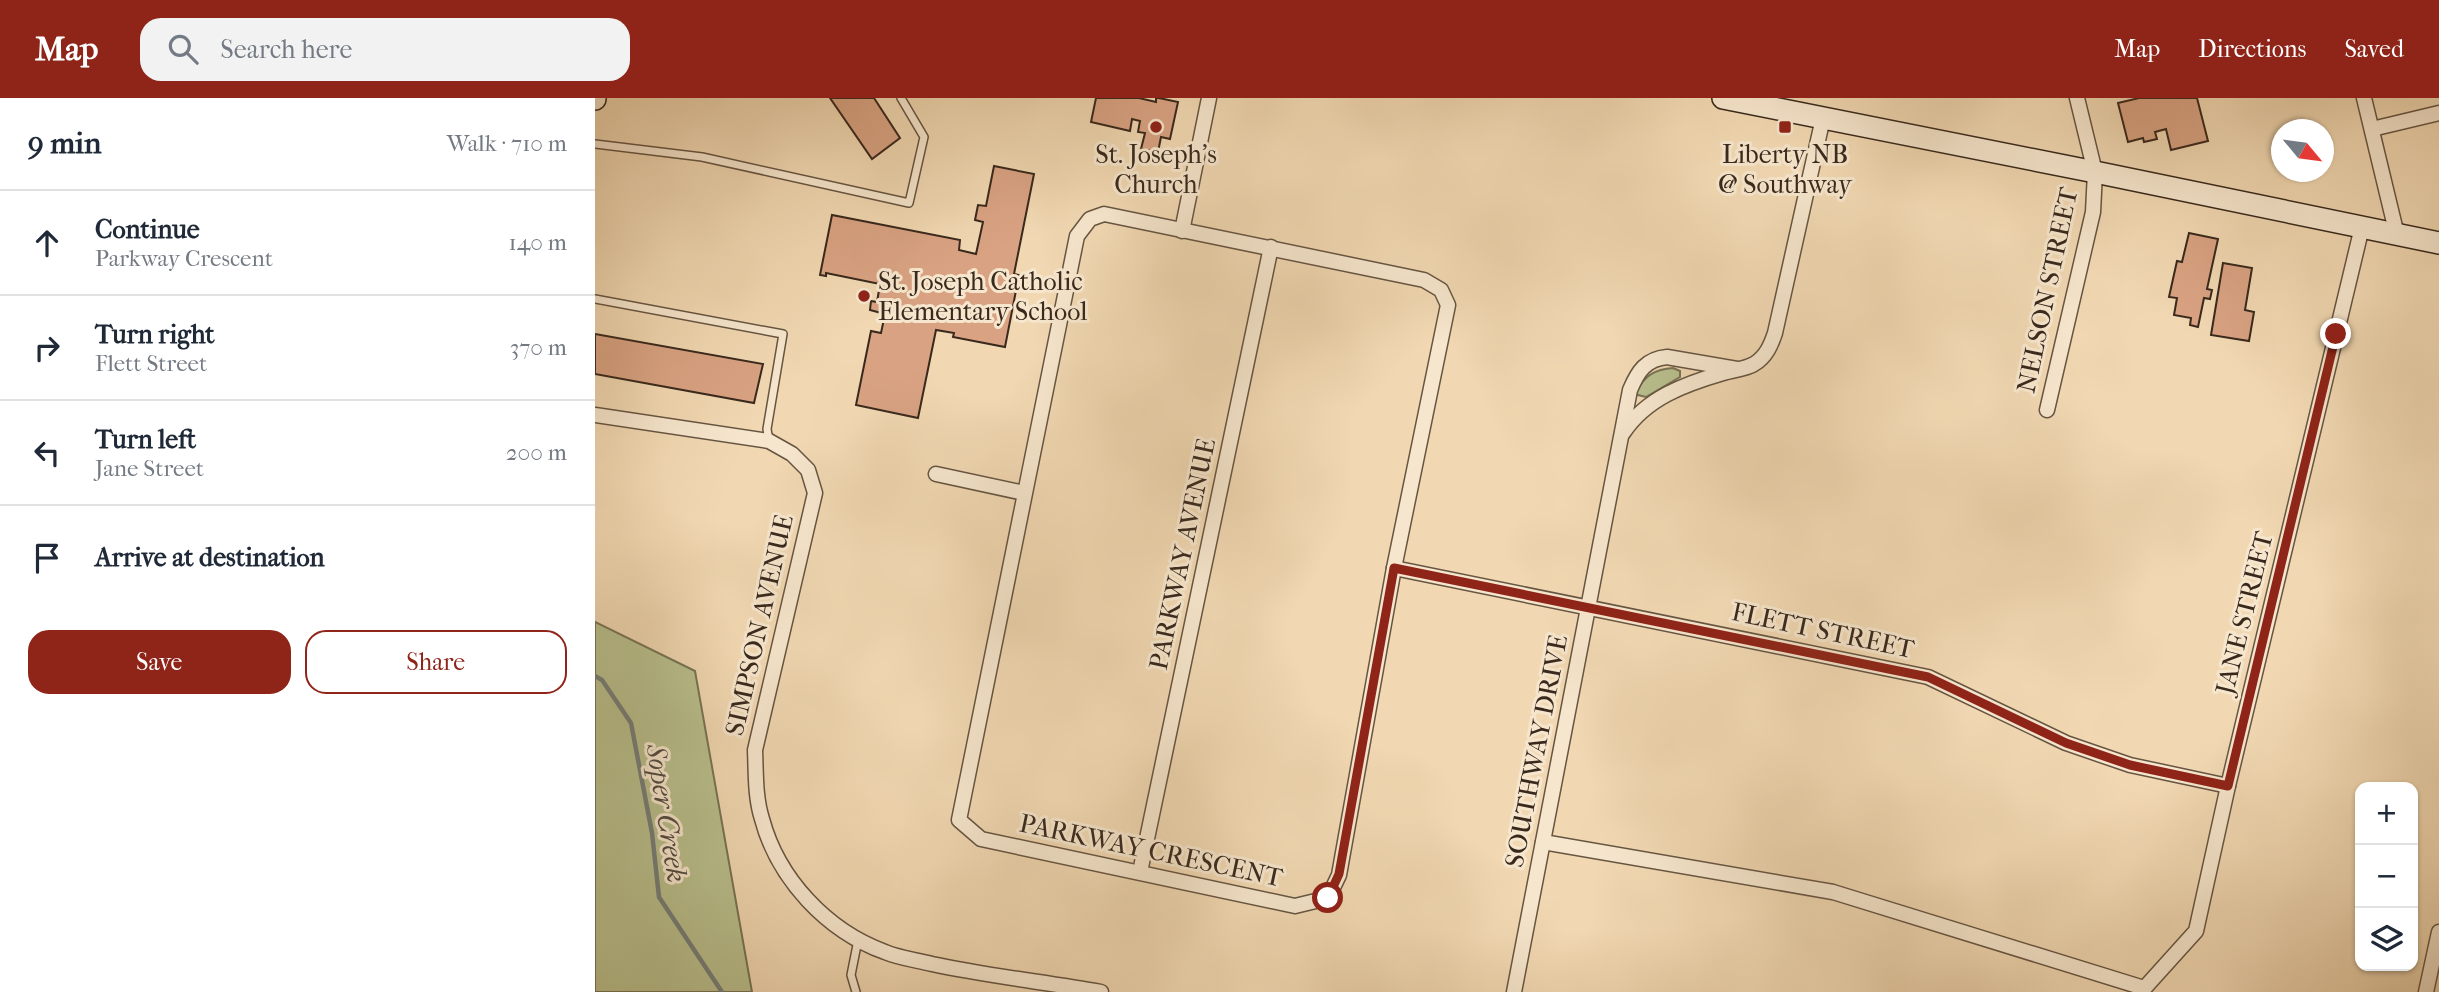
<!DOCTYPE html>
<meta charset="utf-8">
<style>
:root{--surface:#fff;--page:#f2f2f3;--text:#1f2937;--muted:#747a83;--line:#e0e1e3;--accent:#8f2418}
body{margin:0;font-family:"IM FELL French Canon",serif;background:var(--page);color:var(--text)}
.controls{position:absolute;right:21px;bottom:21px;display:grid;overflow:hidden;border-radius:14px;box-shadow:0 2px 5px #0004}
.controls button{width:63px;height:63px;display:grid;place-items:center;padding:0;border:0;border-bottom:2px solid var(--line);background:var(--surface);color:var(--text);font:35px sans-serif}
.compass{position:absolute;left:1676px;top:21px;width:63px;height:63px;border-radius:50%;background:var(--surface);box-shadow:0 2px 5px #0004;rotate:119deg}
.stop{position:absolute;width:21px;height:21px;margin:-16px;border:5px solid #8f2418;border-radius:50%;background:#fff}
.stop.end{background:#8f2418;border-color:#fff;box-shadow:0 2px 7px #0008}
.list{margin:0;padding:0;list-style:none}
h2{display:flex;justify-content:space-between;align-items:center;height:91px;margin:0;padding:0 28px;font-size:30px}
h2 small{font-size:23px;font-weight:400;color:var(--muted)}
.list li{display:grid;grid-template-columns:46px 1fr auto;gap:21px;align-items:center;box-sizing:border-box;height:105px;padding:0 28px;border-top:2px solid var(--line)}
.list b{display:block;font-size:26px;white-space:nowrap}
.list p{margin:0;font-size:23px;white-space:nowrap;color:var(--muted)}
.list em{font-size:23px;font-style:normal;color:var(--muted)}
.actions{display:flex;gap:14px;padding:21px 28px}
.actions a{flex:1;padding:16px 0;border:2px solid var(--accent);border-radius:21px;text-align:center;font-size:24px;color:var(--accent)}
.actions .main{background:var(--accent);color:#fff}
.icon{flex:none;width:38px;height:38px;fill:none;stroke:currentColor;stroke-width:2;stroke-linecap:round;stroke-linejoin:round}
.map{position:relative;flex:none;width:1844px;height:894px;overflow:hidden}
header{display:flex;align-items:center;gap:42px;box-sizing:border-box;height:98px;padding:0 35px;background:var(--accent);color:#fff}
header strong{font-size:33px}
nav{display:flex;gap:38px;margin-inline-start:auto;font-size:24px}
.search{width:490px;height:63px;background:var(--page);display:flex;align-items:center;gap:18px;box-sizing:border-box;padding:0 24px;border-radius:21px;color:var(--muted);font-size:26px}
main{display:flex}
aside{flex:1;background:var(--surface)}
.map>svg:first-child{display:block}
.green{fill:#b8bf8d;stroke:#787455;stroke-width:2}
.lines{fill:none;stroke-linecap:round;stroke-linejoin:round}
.stream{stroke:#767f79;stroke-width:4.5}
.building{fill:#d9a383;stroke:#39291d;stroke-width:2}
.lane-casing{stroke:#675542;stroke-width:10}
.street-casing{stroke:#675542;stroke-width:17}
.secondary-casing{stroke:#39291d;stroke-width:24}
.lane{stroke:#f6e6cd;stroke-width:7}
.street{stroke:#f6e6cd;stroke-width:14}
.secondary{stroke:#f6e6cd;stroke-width:21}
.route{stroke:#8f2418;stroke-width:9}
.poi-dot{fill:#8f2418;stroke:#f6e6cd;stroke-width:2.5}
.labels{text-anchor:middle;stroke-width:6;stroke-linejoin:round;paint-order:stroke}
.poi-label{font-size:26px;fill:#39291d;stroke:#f6e6cd}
.street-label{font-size:26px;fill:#39291d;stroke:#f6e6cd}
.water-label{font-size:28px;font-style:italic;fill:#524d43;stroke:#f6e6cd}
</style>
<header>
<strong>Map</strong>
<div class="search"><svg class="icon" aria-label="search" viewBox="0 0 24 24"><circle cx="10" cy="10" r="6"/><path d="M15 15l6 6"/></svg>Search here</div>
<nav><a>Map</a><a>Directions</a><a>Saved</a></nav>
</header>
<main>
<aside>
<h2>9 min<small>Walk · 710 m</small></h2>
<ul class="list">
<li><svg class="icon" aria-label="ahead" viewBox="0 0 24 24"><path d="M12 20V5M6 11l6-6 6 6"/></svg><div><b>Continue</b><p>Parkway Crescent</p></div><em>140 m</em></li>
<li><svg class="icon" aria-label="right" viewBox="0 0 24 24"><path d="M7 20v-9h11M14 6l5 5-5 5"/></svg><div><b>Turn right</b><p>Flett Street</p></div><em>370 m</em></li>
<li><svg class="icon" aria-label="left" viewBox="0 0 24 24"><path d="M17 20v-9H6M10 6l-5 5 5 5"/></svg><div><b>Turn left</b><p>Jane Street</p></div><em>200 m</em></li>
<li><svg class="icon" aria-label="arrive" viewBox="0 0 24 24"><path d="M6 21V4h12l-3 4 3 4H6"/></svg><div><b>Arrive at destination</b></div></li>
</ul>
<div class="actions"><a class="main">Save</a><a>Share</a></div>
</aside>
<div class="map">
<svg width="1844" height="894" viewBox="0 0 1844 894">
<rect width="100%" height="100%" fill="#f1d8b2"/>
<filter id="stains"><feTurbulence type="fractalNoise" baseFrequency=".00286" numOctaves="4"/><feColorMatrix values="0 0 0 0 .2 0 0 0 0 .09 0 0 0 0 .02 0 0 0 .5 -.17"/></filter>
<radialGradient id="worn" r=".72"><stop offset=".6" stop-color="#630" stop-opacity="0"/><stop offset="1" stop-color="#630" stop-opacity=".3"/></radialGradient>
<g class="green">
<path d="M 1078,270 L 1085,273 L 1085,279 L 1051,299 L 1043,297 L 1041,294 C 1049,278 1060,271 1078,270 Z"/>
<polygon points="0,524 100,573 157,894 0,894"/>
</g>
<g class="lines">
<polyline class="stream" points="0,578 7,582 36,625 57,735 64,799 127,894"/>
</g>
<g class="building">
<polygon points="235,0 279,0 305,40 277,61"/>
<polygon points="501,0 544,0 561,4 561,0 564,0 583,4 575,41 566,39 563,54 546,51 550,35 543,34 545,23 537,21 535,33 496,24"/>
<polygon points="1544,0 1602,0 1613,43 1576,52 1571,31 1560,34 1562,41 1549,44 1548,40 1533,44 1523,5"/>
<polygon points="399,68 439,76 419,176 424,177 410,249 358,239 359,235 341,232 323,320 261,307 276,233 286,235 290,216 275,212 276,203 282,204 285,186 231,175 231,178 225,177 237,117 365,142 364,152 381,156 388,124 380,122 383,107 391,108"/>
<polygon points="1594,135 1623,141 1612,191 1617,192 1615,201 1609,200 1603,229 1595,227 1596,220 1579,217 1582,200 1574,199 1582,163 1587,164"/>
<polygon points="1628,165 1657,170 1650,212 1659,214 1654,243 1616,237"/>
<polygon points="0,236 168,266 159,305 0,276"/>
</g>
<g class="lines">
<defs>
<g id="lane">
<polyline points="0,46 107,59 314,105 329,39 306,0"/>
<polyline points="0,201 188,236 172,331 174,343"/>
<polyline points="261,894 256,877 263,842"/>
</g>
<g id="street">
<polyline points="1769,0 1802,137"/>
<polyline points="1777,31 1844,15"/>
<polygon points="509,116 829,182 846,192 853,207 799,470 744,777 733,800 700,808 386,741 364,722 482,138 495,121"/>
<polyline points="587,133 614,0"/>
<polyline points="1452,312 1498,114 1500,74 1482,0"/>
<path d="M 0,317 L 174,343 L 197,356 L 213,372 L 220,395 L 160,652 C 161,675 160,699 167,721 C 183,781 232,833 290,854 C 304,860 321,862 337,866 C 393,878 449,884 506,894"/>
<path d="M 1028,335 C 1051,300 1090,286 1128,275 C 1138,272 1151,271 1159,266 C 1171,259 1176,247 1180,235 L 1228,20"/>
<polyline points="341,376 429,395"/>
<polyline points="799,470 1333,579 1471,645 1535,667 1633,688"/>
<polyline points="948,744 1238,794 1549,890"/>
<polyline points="545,774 676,149"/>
<path d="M 919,894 L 1035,292 C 1043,273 1051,261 1072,259 L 1142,271"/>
<polyline points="1546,894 1601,833 1633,688 1767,129"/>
<polyline points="1831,894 1844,834"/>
</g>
<g id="secondary">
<polyline points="1128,0 1500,74 1844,145"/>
<polyline points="0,1 0,0"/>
</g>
</defs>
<use href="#lane" class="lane-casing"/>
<use href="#street" class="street-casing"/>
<use href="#secondary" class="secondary-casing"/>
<use href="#lane" class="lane"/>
<use href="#street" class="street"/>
<use href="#secondary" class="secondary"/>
</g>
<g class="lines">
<polyline class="route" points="733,800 744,776 799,470 1333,579 1471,645 1535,667 1633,688 1741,236"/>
</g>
<g class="poi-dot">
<circle cx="561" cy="29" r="7"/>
<rect x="1183" y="22" width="14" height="14" rx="3.5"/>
<circle cx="269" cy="198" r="7"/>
</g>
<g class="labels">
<g class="poi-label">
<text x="561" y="65">St. Joseph's<tspan x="561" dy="30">Church</tspan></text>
<text x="1190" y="65">Liberty NB<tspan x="1190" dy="30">@ Southway</tspan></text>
<text x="283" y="192" text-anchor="start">St. Joseph Catholic<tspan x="283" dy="30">Elementary School</tspan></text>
</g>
<g class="street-label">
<text transform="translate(1452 192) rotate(-78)" y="9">NELSON STREET</text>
<text transform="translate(587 456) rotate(-78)" y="9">PARKWAY AVENUE</text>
<text transform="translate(1649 515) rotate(-76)" y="9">JANE STREET</text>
<text transform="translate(164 527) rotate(-77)" y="9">SIMPSON AVENUE</text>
<text transform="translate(1228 532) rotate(12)" y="9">FLETT STREET</text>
<text transform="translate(941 653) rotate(-79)" y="9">SOUTHWAY DRIVE</text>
<text transform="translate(556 752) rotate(12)" y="9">PARKWAY CRESCENT</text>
</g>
<g class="water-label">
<text transform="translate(72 715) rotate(81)" y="10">Soper Creek</text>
</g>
</g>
<rect width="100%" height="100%" filter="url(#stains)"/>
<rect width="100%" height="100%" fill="url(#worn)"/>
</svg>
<div class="controls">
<button>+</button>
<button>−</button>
<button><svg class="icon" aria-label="layers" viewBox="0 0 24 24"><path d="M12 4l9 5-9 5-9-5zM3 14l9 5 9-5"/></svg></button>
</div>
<svg class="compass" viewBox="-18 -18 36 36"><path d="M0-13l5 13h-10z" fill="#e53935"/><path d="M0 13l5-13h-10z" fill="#747a83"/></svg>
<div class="stop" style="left:733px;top:800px"></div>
<div class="stop end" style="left:1741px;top:236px"></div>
</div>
</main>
